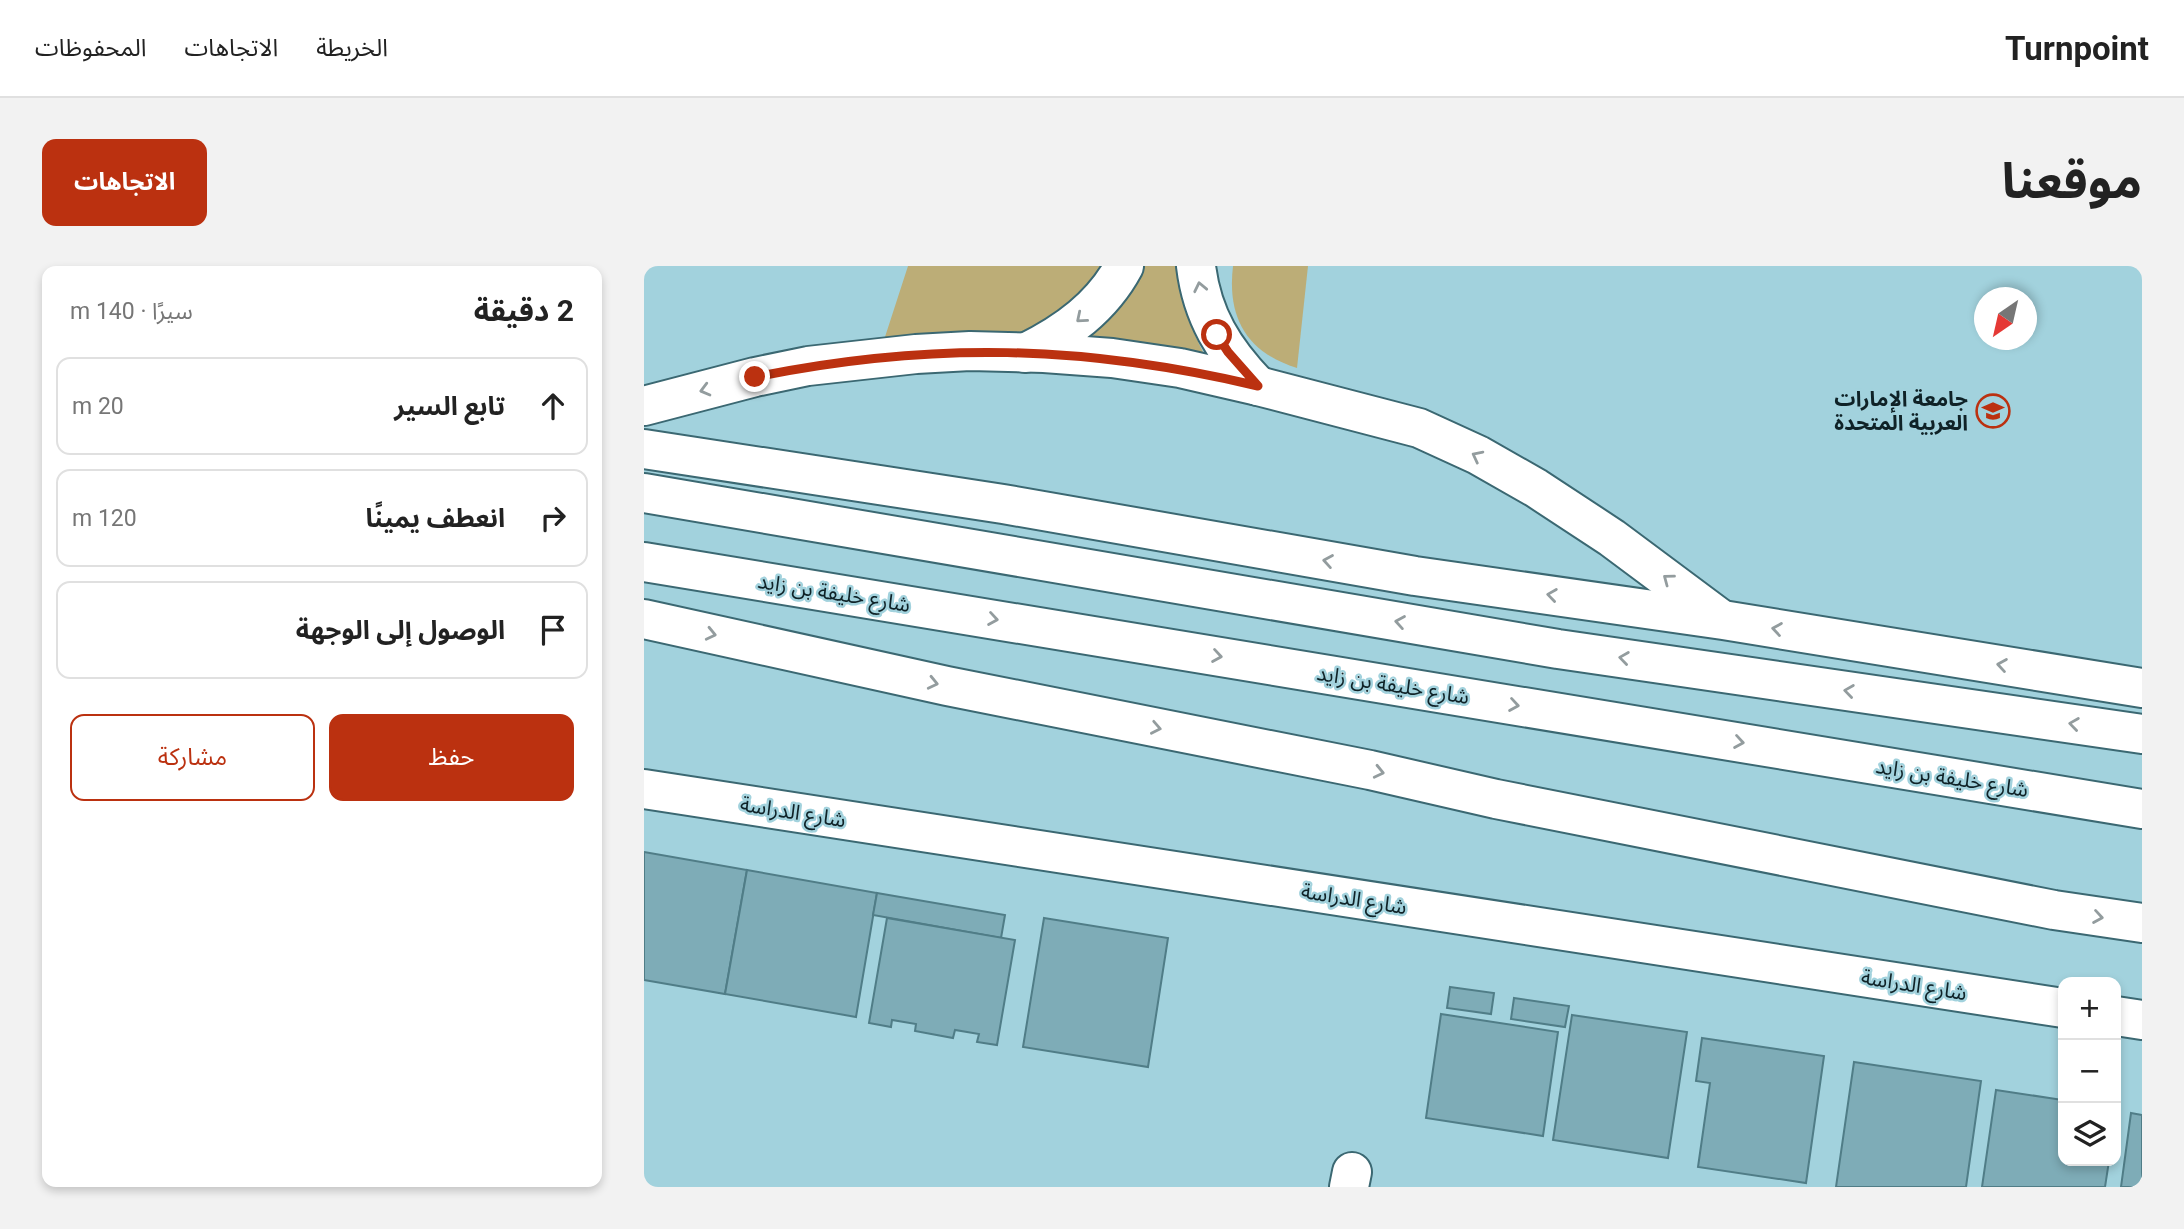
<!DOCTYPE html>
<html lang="ar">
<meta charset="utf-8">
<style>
:root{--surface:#fff;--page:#f2f2f2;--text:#222;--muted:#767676;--line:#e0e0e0;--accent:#bb3110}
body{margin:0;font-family:Roboto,"Noto Sans Arabic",sans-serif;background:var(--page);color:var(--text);direction:rtl}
.controls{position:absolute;right:21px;bottom:21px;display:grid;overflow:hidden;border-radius:14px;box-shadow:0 4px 10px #0003}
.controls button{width:63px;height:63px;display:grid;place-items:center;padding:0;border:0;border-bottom:2px solid var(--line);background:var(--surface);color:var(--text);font:35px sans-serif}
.compass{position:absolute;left:1330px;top:21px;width:63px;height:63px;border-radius:50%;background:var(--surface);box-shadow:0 4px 10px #0003;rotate:214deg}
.stop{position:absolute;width:21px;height:21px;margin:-16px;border:5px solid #bb3110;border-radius:50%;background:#fff}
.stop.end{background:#bb3110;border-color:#fff;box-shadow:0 2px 7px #0008}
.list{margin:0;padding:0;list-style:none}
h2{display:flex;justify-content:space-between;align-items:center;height:91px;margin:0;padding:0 28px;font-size:30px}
h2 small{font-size:23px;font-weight:400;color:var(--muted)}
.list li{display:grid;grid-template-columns:46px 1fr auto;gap:21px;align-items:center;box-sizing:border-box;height:98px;margin:0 14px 14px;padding:0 14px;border:2px solid var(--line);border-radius:14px}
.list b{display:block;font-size:26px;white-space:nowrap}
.list em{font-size:23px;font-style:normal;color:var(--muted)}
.actions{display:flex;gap:14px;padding:21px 28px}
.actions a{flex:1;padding:16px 0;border:2px solid var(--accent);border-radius:14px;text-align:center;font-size:24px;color:var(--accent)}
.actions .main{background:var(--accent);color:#fff}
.icon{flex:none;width:38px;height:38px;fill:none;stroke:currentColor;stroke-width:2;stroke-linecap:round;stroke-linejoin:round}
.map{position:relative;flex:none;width:1498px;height:921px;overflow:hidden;direction:ltr;border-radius:14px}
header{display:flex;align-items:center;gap:42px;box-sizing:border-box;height:98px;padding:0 35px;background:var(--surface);border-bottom:2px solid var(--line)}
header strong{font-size:33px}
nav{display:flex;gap:38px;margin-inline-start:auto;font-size:24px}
.intro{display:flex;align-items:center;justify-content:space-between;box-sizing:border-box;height:168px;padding:0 42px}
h1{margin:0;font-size:49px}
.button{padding:18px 32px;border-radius:14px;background:var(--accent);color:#fff;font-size:24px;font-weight:700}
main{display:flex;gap:42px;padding:0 42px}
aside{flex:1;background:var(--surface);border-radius:14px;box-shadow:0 4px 10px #0003}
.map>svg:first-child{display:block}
.green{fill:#bcad77}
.building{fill:#7eacb7;stroke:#507d87;stroke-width:2}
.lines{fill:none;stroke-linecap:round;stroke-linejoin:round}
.minor-casing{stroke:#3b6872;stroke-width:42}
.highway-casing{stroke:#3b6872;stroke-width:42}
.minor{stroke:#fff;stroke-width:38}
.highway{stroke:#fff;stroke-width:38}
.oneway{stroke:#939c9e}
.route{stroke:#bb3110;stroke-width:9}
.labels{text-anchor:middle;stroke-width:5;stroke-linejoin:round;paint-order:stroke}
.poi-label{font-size:21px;font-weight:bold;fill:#0f2227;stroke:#a2d2dd;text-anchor:end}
.street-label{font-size:21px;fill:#0f2227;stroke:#a2d2dd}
</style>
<header>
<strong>Turnpoint</strong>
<nav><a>الخريطة</a><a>الاتجاهات</a><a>المحفوظات</a></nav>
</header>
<div class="intro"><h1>موقعنا</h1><a class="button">الاتجاهات</a></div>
<main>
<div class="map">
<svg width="1498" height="921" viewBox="0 0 1498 921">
<rect width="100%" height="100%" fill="#a2d2dd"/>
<g class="green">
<path d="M 264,0 L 459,0 C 451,11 443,25 433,35 C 384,83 303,72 240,74 Z"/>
<path d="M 501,0 L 535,0 C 536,32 546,60 560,88 L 443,72 L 476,41 Z"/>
<path d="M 589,0 L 664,0 L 653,102 C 602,86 583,51 589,0 Z"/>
</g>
<g class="building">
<polygon points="0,586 103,604 81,728 0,714"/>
<polygon points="103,604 233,627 212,751 81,728"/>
<polygon points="233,627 361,649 357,672 229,649"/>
<polygon points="243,652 371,674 353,779 333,776 335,768 311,764 309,772 271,765 272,758 248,754 247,761 225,757"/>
<polygon points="400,652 524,672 504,801 379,781"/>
<polygon points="806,721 850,727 847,748 803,742"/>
<polygon points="870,732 925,740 921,761 867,753"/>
<polygon points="797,748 914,766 899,870 782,852"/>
<polygon points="928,749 1043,766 1024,892 909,874"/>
<polygon points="1058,772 1180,790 1162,917 1054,901 1066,817 1052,815"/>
<polygon points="1210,796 1337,815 1322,921 1192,921"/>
<polygon points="1352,824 1419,834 1419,895 1465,895 1461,921 1338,921"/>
<polygon points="1487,847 1498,849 1498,921 1477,921"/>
</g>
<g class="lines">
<defs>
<g id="minor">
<path d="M 552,0 C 558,50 580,85 614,120"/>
<path d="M 381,87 C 422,67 458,41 480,0"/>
<polyline points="0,140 111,111 164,100 272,88 326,85 400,87 468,92 536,102 614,120 775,162 834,189 892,222 968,272 1074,351"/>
<polyline points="0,183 359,238 771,310 1079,354 1498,422"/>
<polyline points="0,523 1419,742"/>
<polyline points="1472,750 1498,754"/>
<polyline points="705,921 708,906"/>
</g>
<g id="highway">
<polyline points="0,227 914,383 1498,468"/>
<polyline points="0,296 1498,543"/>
<polyline points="0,353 303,420 726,504 852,533 1410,644 1498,657"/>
</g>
</defs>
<use href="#minor" class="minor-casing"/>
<use href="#highway" class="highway-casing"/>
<use href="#minor" class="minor"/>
<use href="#highway" class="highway"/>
</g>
<defs><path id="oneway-chevron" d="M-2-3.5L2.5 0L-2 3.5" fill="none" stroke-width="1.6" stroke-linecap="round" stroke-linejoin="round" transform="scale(1.75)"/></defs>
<g class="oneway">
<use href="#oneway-chevron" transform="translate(556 21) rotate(-102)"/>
<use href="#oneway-chevron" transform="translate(437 52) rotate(140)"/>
<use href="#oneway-chevron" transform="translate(61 124) rotate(165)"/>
<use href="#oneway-chevron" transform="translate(833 190) rotate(-153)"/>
<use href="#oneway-chevron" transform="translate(684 295) rotate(-170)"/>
<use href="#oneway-chevron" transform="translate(1024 313) rotate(-143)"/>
<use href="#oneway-chevron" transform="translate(908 329) rotate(-172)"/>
<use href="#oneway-chevron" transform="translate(349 353) rotate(9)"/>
<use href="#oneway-chevron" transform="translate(756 356) rotate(-170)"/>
<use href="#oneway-chevron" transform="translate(1133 363) rotate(-171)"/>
<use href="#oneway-chevron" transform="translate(67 368) rotate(13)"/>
<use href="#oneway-chevron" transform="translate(573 390) rotate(9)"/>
<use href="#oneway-chevron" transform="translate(980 392) rotate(-172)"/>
<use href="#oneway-chevron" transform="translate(1358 399) rotate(-171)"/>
<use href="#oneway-chevron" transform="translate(289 417) rotate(13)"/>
<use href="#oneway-chevron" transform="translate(1205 425) rotate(-172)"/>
<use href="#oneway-chevron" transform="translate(870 439) rotate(9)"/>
<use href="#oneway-chevron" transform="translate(1430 458) rotate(-172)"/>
<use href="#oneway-chevron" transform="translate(512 462) rotate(11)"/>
<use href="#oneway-chevron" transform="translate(1095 476) rotate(9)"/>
<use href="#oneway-chevron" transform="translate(735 506) rotate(13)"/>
<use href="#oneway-chevron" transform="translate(1454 651) rotate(9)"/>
</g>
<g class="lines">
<path class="route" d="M 111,111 C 287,75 440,79 614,120 L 584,86 L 573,69"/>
</g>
<defs>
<symbol id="university-ring" viewBox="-11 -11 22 22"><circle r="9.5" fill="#a2d2dd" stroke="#bb3110" stroke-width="1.5"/><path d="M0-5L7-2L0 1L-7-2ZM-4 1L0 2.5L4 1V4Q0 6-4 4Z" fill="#bb3110"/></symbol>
</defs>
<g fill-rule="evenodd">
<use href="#university-ring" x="1330" y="126" width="38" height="38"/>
</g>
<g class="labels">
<g class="poi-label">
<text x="1324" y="140">جامعة الإمارات<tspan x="1324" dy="24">العربية المتحدة</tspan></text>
</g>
<g class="street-label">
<text transform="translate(190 327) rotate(9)" y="7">شارع خليفة بن زايد</text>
<text transform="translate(749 419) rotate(9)" y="7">شارع خليفة بن زايد</text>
<text transform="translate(1308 512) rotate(9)" y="7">شارع خليفة بن زايد</text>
<text transform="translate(149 546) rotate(9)" y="7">شارع الدراسة</text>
<text transform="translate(710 633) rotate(9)" y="7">شارع الدراسة</text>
<text transform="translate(1270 719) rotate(9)" y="7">شارع الدراسة</text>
</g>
</g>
</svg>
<div class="controls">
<button>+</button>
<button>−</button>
<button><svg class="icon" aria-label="layers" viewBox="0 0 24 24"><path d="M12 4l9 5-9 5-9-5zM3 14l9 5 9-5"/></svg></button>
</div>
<svg class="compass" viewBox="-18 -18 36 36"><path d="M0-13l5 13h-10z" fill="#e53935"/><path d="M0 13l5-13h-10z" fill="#767676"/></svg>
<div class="stop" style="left:573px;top:69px"></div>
<div class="stop end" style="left:111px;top:111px"></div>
</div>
<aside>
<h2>2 دقيقة<small>سيرًا · 140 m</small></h2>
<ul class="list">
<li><svg class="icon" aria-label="ahead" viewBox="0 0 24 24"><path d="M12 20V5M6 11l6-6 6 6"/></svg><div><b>تابع السير</b></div><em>20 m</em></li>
<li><svg class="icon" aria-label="right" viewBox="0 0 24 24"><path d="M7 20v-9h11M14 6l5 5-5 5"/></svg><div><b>انعطف يمينًا</b></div><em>120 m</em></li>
<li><svg class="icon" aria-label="arrive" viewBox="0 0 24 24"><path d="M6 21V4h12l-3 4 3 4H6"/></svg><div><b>الوصول إلى الوجهة</b></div></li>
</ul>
<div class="actions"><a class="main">حفظ</a><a>مشاركة</a></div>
</aside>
</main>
